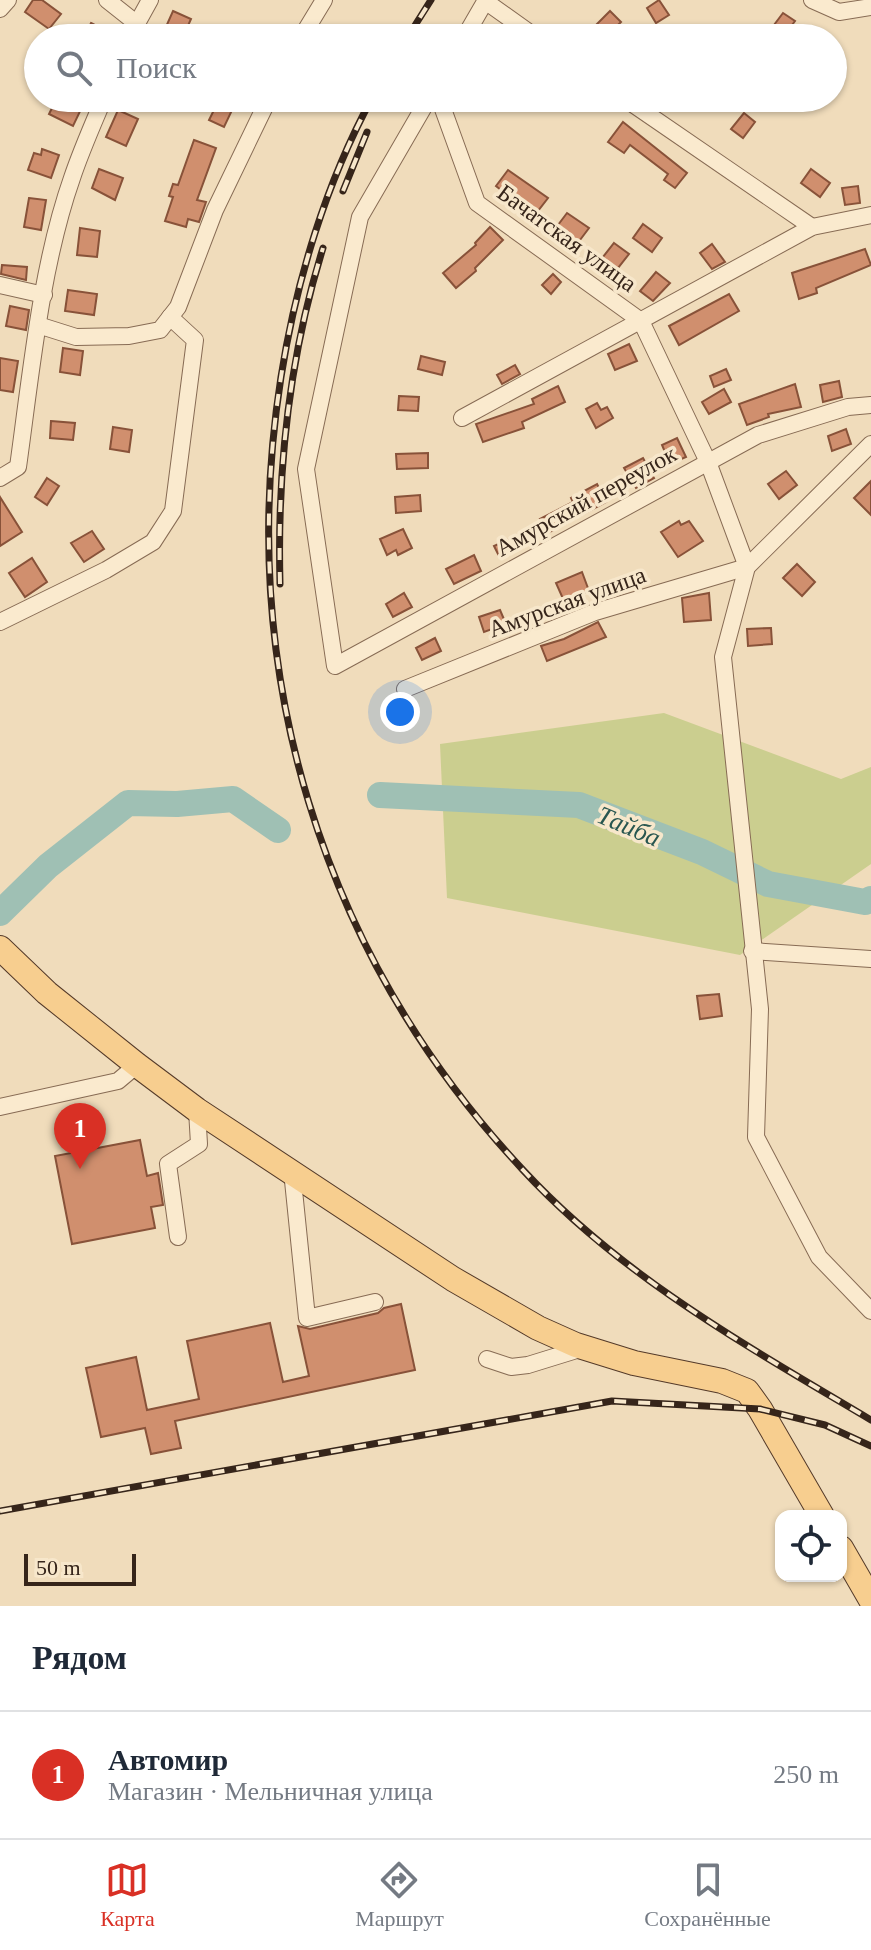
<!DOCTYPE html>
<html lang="ru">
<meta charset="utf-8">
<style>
:root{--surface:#fff;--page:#f2f2f3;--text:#1f2937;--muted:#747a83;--line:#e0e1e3;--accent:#d93025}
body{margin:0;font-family:"Times New Roman",serif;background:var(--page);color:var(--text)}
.controls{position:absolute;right:24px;bottom:24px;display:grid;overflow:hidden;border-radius:16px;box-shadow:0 2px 6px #0004}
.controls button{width:72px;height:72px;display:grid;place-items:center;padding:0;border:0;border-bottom:2px solid var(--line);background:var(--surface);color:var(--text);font:40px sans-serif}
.scale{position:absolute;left:24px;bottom:20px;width:112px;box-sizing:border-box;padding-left:8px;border:4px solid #36251a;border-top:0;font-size:22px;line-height:28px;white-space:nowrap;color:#36251a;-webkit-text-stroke:6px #f7e7cb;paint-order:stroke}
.you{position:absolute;left:400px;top:712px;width:28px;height:28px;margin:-20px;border:6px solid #fff;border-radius:50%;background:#1a73e8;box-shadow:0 0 0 12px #1a73e833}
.badge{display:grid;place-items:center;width:52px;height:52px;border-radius:50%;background:var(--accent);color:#fff;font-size:26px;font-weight:700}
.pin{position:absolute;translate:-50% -66px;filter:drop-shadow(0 2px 4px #0008)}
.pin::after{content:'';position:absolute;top:42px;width:28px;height:24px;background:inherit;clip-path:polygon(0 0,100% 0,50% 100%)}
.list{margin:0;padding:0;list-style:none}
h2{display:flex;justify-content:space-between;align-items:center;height:104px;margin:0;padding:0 32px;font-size:34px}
h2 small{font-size:26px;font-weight:400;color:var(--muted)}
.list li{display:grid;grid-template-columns:52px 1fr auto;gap:24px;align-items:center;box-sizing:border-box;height:128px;padding:0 32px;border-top:2px solid var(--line)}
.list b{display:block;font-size:30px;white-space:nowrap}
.list p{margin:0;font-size:26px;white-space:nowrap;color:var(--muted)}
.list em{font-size:26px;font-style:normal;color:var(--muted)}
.icon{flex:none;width:44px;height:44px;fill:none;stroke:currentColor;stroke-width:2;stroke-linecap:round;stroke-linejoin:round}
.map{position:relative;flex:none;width:871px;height:1606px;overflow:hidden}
.search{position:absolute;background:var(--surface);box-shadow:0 2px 6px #0004;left:24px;right:24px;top:24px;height:88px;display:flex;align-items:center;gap:20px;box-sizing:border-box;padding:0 28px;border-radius:44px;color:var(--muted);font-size:30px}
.sheet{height:232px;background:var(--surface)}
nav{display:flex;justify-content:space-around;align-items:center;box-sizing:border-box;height:112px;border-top:2px solid var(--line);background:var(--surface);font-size:22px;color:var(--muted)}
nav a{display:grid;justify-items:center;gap:4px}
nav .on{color:var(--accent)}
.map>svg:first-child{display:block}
.green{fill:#cbce8f}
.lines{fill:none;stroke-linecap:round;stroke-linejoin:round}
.river{stroke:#9fc0b4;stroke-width:26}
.building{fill:#d08f6e;stroke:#885239;stroke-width:2}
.street-casing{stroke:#876b54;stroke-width:18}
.primary-casing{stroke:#543a29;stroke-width:26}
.street{stroke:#faeace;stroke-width:16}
.primary{stroke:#f7ce8f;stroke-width:24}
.rail-casing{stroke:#36251a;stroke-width:7}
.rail{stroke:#f7e7cb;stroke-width:4;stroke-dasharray:12;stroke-linecap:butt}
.labels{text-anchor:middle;stroke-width:7;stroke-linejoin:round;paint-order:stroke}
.street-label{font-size:24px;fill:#36251a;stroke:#f7e7cb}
.water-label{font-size:26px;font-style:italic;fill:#285650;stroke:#f7e7cb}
</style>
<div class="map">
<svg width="871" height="1606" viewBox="0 0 871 1606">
<rect width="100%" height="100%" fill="#f0dcbb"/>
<polygon class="green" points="664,713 841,779 871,767 871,864 740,955 447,898 440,744"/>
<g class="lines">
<g class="river">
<polyline points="380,795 579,805 702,852 768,884 865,902 871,899"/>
<polyline points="0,913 48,866 128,803 177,804 233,799 278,830"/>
</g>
</g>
<g class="building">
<polygon points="33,0 42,0 61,14 49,29 25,12"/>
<polygon points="659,0 669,15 656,23 647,8"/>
<polygon points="173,11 191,19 183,37 165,29"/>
<polygon points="610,11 621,22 605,38 594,27"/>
<polygon points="783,13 795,21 786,33 774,25"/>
<polygon points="91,23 118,37 118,38 84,38"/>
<polygon points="57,98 74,98 84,103 73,126 49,114"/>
<polygon points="220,98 234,106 224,127 209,120"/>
<polygon points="118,110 138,119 126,146 106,137"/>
<polygon points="744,113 755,122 743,138 731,129"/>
<polygon points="623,122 687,173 675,188 664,180 668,174 630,145 624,153 608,142"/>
<polygon points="194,140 216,148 197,200 206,202 205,205 199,222 188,219 186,227 165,221 173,197 169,196 173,184 178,185"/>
<polygon points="42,149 59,155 51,178 28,170 34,153 41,155"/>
<polygon points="99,169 123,178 115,200 92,188"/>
<polygon points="811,169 830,183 820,197 801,183"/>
<polygon points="508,170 548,198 534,216 496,186"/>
<polygon points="858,186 860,203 845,205 842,188"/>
<polygon points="29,198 46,200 41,230 24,227"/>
<polygon points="567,213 589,228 577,244 555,229"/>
<polygon points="643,224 662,238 652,252 633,238"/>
<polygon points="490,227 503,240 475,268 476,271 456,288 443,273 476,245 475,243"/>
<polygon points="80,228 100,231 97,257 77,255"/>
<polygon points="614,243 629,254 614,273 599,262"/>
<polygon points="712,244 725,262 712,269 700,253"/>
<polygon points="865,249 871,265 816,288 817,293 799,299 792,273"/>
<polygon points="2,265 27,267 26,280 1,274"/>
<polygon points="656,272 670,283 653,301 640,291"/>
<polygon points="553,274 561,282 551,294 542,285"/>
<polygon points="68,290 97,294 94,315 65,311"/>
<polygon points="729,294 739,311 679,345 669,326"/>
<polygon points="10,306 29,310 26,330 6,326"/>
<polygon points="629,344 637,361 615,370 608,354"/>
<polygon points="63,348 83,351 80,375 60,372"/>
<polygon points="421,356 445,362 442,375 418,369"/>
<polygon points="0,358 18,361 13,392 0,390"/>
<polygon points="515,365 520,374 502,384 497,375"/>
<polygon points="726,369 731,380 714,387 710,376"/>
<polygon points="839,381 842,397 823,402 820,385"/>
<polygon points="795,384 801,407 768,414 769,417 747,425 739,404"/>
<polygon points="558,386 565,402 522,422 524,428 483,442 476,424 534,404 532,399"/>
<polygon points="724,389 731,402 709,414 702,402"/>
<polygon points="399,396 419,397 418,411 398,410"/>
<polygon points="597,403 601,410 607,407 613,418 596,428 586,409"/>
<polygon points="51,421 75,423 73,440 50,438"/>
<polygon points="113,427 132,430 129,452 110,449"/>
<polygon points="846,429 851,444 832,451 828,436"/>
<polygon points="677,438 686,457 670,464 662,445"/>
<polygon points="428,453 428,468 397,469 396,454"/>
<polygon points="643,458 654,478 636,488 624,468"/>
<polygon points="786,471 797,485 779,499 768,484"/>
<polygon points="47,478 59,486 47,505 35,497"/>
<polygon points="871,481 871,515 854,498"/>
<polygon points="597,484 606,502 548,533 540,519 573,502 571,498"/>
<polygon points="420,495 421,511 396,513 395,497"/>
<polygon points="0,497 22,532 0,546"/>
<polygon points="679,521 681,525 689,521 703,541 678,557 661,532"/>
<polygon points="403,529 412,548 398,555 396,550 387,555 380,539"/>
<polygon points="92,531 104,549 84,562 71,543"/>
<polygon points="512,538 518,550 500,558 494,546"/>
<polygon points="474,555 481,571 454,584 446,569"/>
<polygon points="32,558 47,582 25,597 9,573"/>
<polygon points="797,564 815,582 802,596 783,578"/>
<polygon points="582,572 589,591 564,601 556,583"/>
<polygon points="404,593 412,607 393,617 386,604"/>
<polygon points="709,593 711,620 684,622 682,598"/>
<polygon points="500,610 506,624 484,632 479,617"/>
<polygon points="598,622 606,637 547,661 541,646 564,639"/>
<polygon points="771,628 772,644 748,646 747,629"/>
<polygon points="435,638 441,651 422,660 416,648"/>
<polygon points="719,994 722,1016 700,1019 697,996"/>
<polygon points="140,1140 147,1176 158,1173 163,1205 151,1207 155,1228 72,1244 55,1156"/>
<polygon points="401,1304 415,1370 175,1421 181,1448 151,1454 145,1428 101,1437 86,1368 136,1357 147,1410 199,1399 187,1341 270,1323 283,1382 309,1376 298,1326 310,1329 378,1313 384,1308"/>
</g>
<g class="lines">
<defs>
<g id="street">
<polyline points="107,0 136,23"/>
<polyline points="812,0 839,12 871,7"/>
<polyline points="485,1 537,38"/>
<polyline points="0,9 8,0"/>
<polyline points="129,38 150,0"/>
<polyline points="301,38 324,0"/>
<polyline points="464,38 486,0"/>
<polyline points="429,98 360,217 306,469 335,666 758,435 848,407 871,405"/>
<polyline points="439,98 477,203 641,321 708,462 747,567"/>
<polyline points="624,98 812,227"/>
<polyline points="0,285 44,295"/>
<polyline points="38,325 76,337 129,336 160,330 178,307 215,210 269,98"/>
<polyline points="462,418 812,227 871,215"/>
<polyline points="871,444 747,567 723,657 760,1009 756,1137 819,1257 871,1311"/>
<path d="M 0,478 L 18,467 C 31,374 41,266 72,178 C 81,151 93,124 104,98"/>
<polyline points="0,622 106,570 153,542 173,511 195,340 170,317"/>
<polyline points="405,689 595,612 747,567"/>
<polyline points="752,951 871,959"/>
<polyline points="0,1107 118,1081 137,1065"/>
<polyline points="292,1171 307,1318 375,1302"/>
<polyline points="178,1237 168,1164 199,1144 197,1110"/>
<polyline points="487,1359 511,1367 528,1365 583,1348"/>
</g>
<g id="primary">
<polyline points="0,948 47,993 137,1065 197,1110 453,1279 538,1328 576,1345 634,1363 722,1381 747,1391 760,1409 822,1516"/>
<polyline points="841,1548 871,1600"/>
</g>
</defs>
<use href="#street" class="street-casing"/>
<use href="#primary" class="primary-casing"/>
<use href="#street" class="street"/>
<use href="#primary" class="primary"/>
<defs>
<g id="rail">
<polyline points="407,38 431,0"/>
<path d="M 372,98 C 326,183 296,281 281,377 C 235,670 320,953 523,1170 C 622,1277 747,1346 871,1420"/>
<polyline points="343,191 367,132"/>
<path d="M 280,584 C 277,470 289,357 323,248"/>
<polyline points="0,1511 612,1401 760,1409 825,1425 871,1446"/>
</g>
</defs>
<use href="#rail" class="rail-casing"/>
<use href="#rail" class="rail"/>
</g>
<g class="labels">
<g class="street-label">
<text transform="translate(567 238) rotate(36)" y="8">Бачатская улица</text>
<text transform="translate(586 501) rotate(-29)" y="8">Амурский переулок</text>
<text transform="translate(567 602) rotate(-20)" y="8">Амурская улица</text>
</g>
<g class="water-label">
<text transform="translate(629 826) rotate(23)" y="9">Тайба</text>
</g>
</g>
</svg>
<div class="controls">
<button><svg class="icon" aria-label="locate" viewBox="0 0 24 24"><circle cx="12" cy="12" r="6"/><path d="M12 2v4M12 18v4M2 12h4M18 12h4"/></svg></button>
</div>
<div class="scale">50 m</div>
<div class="you"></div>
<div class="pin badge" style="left:80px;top:1169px">1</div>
<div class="search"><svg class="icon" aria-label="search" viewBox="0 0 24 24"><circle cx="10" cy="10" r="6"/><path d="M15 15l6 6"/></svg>Поиск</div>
</div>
<section class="sheet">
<h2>Рядом<small></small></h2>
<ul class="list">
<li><span class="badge">1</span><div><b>Автомир</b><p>Магазин · Мельничная улица</p></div><em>250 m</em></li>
</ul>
</section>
<nav>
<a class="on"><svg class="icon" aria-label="map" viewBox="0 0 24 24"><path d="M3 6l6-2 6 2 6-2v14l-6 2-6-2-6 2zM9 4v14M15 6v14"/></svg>Карта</a>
<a><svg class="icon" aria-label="directions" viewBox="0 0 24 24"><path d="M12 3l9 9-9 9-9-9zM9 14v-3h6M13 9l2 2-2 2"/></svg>Маршрут</a>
<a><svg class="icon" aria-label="saved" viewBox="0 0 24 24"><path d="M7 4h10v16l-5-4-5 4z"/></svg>Сохранённые</a>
</nav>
